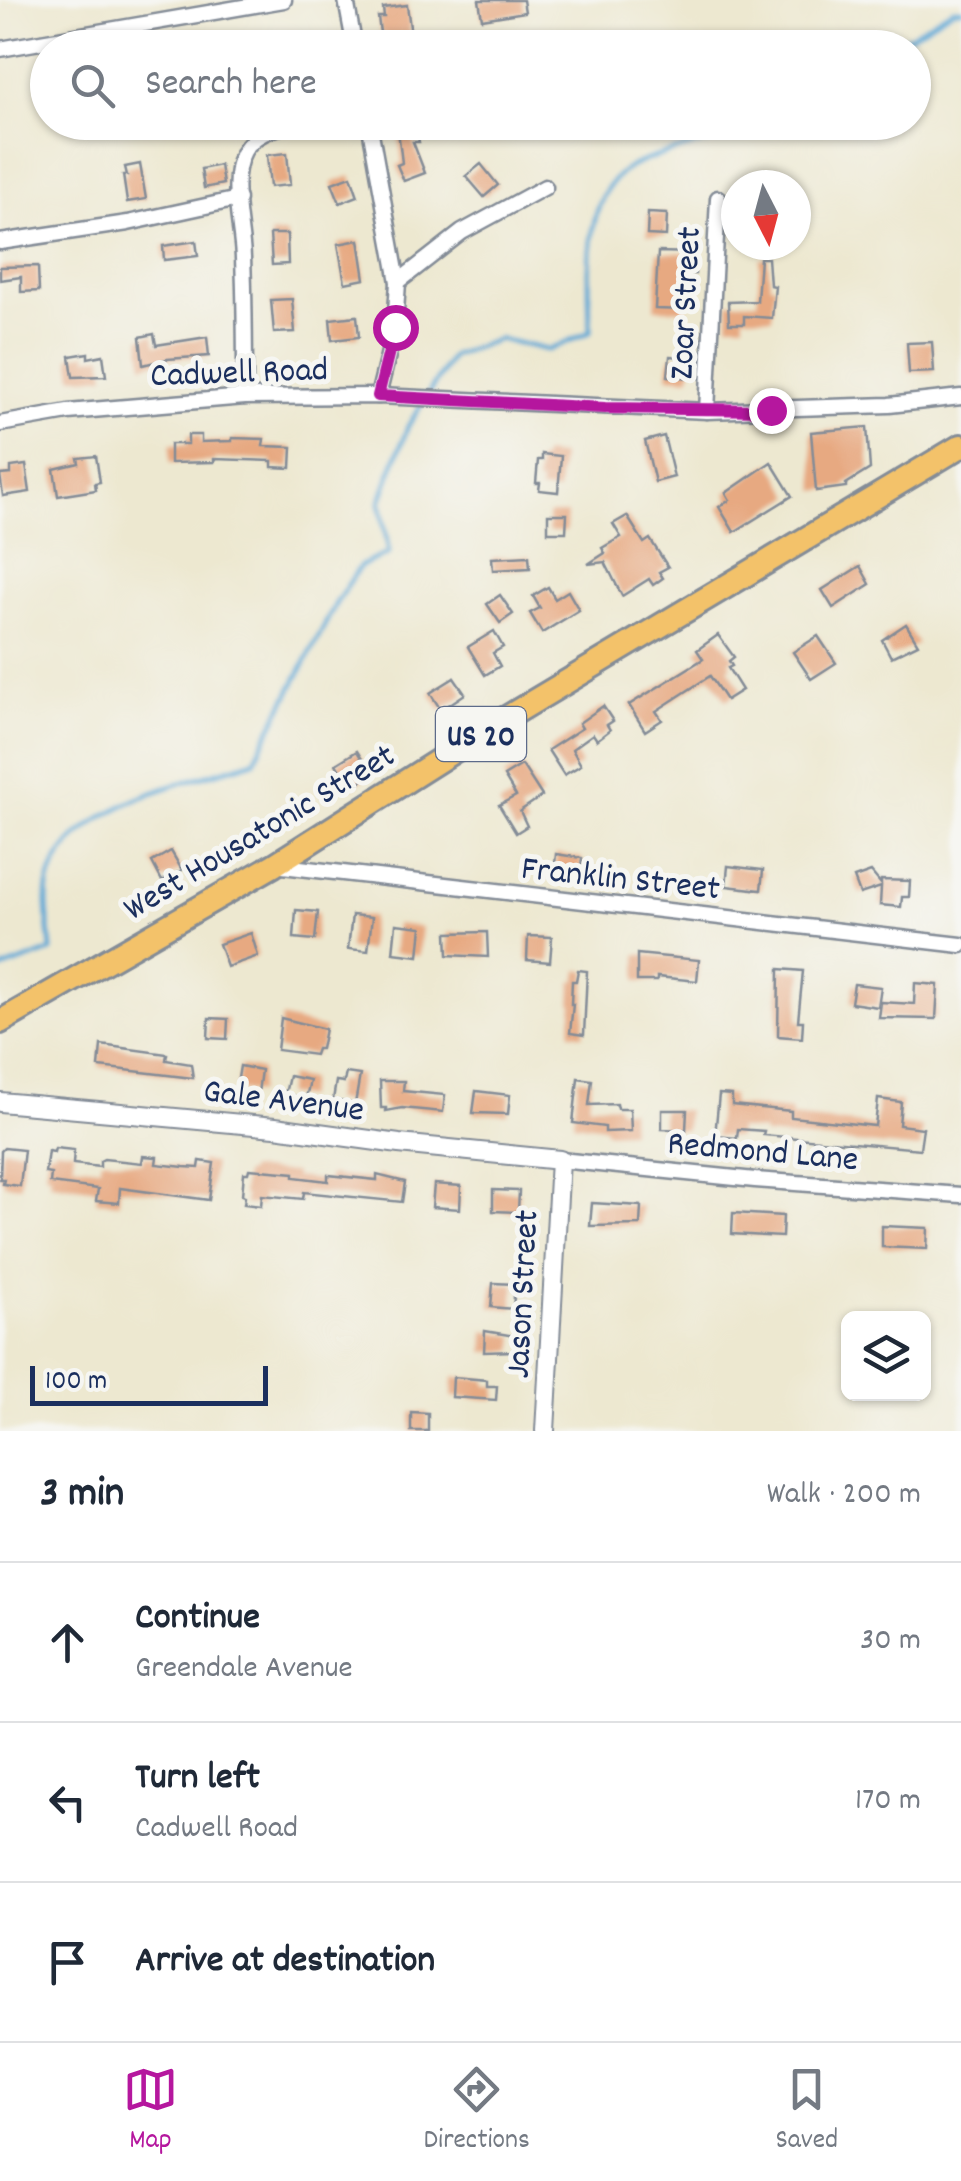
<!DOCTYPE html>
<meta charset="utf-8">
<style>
:root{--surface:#fff;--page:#f6f6f7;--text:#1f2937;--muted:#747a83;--line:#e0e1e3;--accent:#b5179e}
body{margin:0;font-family:Dekko,sans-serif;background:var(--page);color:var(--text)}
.controls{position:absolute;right:30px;bottom:30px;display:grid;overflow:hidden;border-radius:15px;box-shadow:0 2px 8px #0004}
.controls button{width:90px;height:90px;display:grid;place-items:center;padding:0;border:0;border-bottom:2px solid var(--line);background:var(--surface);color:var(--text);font:50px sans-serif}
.compass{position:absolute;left:721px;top:170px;width:90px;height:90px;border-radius:50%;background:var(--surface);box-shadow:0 2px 8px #0004;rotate:174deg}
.scale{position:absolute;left:30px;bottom:25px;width:238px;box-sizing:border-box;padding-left:10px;border:5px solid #1b2f5e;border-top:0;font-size:28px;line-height:35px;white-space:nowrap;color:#1b2f5e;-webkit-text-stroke:8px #f6f6f2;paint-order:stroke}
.stop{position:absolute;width:30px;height:30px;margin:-22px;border:8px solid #b5179e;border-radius:50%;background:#fff}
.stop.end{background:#b5179e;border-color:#fff;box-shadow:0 2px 10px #0008}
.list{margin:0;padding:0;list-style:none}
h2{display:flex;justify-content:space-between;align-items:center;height:130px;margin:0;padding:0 40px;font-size:42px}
h2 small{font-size:32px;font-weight:400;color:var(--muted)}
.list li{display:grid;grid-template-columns:65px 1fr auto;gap:30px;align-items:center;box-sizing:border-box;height:160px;padding:0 40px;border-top:2px solid var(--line)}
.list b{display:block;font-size:38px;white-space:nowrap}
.list p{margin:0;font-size:32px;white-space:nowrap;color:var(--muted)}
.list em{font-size:32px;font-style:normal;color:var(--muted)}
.icon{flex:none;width:55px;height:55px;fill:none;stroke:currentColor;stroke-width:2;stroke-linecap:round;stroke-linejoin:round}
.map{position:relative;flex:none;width:961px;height:1431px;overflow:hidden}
.search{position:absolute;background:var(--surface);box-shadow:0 2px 8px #0004;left:30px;right:30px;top:30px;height:110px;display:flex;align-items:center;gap:25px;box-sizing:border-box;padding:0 35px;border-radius:55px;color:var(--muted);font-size:38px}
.sheet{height:610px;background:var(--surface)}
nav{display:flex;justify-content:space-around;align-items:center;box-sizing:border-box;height:140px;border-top:2px solid var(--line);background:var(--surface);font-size:28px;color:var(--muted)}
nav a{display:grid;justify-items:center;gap:5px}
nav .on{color:var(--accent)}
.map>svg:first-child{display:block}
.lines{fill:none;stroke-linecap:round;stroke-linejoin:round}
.stream{stroke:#5ca8d5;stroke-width:5}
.building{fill:#e7a981}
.minor-casing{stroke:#848c97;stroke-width:19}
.tertiary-casing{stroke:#848c97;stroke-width:22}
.trunk-casing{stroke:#848c97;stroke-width:28}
.minor{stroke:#fff;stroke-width:14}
.tertiary{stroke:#fff;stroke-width:18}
.trunk{stroke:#f3c26a;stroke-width:22}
.route{stroke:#b5179e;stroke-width:12}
.labels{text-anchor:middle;stroke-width:10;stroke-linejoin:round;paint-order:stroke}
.shield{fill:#f6f6f2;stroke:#5d6b8a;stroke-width:2.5}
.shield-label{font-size:32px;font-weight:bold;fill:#1b2f5e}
.street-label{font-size:35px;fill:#1b2f5e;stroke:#f6f6f2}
</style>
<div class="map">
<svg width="961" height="1431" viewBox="0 0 961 1431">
<rect width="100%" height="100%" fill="#f6f6f2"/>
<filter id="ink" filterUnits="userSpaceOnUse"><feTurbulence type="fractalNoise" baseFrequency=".01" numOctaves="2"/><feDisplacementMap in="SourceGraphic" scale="20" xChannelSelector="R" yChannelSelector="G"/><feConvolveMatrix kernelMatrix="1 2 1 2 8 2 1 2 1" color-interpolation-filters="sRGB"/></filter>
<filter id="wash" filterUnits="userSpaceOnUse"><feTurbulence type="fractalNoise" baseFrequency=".0048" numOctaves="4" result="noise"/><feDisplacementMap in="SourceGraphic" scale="40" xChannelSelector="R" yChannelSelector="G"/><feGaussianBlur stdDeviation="2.25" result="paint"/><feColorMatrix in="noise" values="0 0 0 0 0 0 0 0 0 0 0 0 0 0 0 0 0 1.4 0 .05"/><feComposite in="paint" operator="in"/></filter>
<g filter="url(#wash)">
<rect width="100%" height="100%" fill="#ede8d0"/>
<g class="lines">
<g class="stream">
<polyline points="890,48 953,9 961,9"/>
<path d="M 0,970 L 51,951 C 50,931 44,902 49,882 C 69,804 187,783 254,761 L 336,603 L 360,566 L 389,553 L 380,502 L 408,426 L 452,356 L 499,339 L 548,350 L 590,332 C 590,284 579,192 632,166 C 671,147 717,145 757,122"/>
</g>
</g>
<g id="blocks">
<g class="building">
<polygon points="479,0 523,0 525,12 482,19"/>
<polygon points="407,5 411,35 385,38 384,33 380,33 378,17 384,17 383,8"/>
<polygon points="397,122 415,122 419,142 413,142 425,173 404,181 397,165 402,163"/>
<polygon points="287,153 290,185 270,187 267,155"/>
<polygon points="140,164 146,199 127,202 123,175 127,175 125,167"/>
<polygon points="481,164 498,185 484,197 466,176"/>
<polygon points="220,165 223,184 204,188 201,169"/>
<polygon points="351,176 358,196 340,203 332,183"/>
<polygon points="648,213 667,214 666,236 647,235"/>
<polygon points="270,234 287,234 288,264 272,265"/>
<polygon points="359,240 365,279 345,283 338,244"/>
<polygon points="196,241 198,256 164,260 163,246"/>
<polygon points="658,252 695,253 695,274 687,274 687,310 655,309"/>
<polygon points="760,258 768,258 770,285 775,286 772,318 744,316 744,324 729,324 728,302 757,301"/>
<polygon points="38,266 39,291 21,292 21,277 0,280 0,267"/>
<polygon points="292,299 295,332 274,333 271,300"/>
<polygon points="357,316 359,337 332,340 330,319"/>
<polygon points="154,334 156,345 207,337 209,356 167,359 143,365 140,337"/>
<polygon points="932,342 934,372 909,373 907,343"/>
<polygon points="88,353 88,358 103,355 106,376 73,377 70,356"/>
<polygon points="670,356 694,358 690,378 668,376"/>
<polygon points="867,427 870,469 846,484 846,487 816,491 811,432"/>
<polygon points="188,435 201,435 201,442 232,441 232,438 264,439 263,446 292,447 291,468 272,467 272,461 214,459 214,462 170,463 170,444 188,444"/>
<polygon points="664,436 674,477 655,482 645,441"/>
<polygon points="542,454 561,456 558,492 539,490 540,483 536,483 538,460 542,460"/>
<polygon points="96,456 100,482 95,483 96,490 58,496 54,469 79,463 78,458"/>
<polygon points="771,462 792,496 734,532 719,507 730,500 726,493"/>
<polygon points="26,465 30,492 3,496 0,475 11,474 11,467"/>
<polygon points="548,514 567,514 566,532 548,532"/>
<polygon points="627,516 644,543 650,539 668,567 659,572 663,578 653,585 649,579 622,596 605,562 588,564 605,553 602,548 621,537 613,524"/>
<polygon points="529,556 530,568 493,570 492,558"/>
<polygon points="860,566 870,584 833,608 822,590"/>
<polygon points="548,587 555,599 568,591 579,610 542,633 530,613 540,608 533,596"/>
<polygon points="500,595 513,614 500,623 487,604"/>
<polygon points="906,624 918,644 891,657 882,640"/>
<polygon points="494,631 503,647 493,653 500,666 485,675 468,647"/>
<polygon points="718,635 734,657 729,661 732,666 728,668 742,690 726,700 710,676 656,711 662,720 645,731 629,705 703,659 697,650"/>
<polygon points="818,636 836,663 811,679 793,652"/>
<polygon points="454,678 465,694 441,710 430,693"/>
<polygon points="603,706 613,721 607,725 610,730 597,740 593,734 572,749 581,765 564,775 548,750 582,728 579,723"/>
<polygon points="357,751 371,774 351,788 336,764"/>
<polygon points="522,765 542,796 520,811 527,826 516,833 499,805 516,796 504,776"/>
<polygon points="171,851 182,870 162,881 152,862"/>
<polygon points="556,854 582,858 580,877 554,874"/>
<polygon points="728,866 763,870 761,890 726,886"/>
<polygon points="871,872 881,884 881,880 910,881 909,897 902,897 901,907 880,905 881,887 860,894 854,878"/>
<polygon points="296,910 318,912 315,940 294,938"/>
<polygon points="352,915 372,917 368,951 348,949"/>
<polygon points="396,924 422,927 419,956 393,953"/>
<polygon points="487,932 488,957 448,955 447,933"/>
<polygon points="251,933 258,956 227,967 219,944"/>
<polygon points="528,936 552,937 550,962 527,960"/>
<polygon points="637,954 699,960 697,981 657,977 657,981 637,981"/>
<polygon points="779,969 803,971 798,1021 803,1021 802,1038 778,1036"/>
<polygon points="578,970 587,971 584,1035 570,1033 573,1004 571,1004 572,981 576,981"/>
<polygon points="915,983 938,985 936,1019 879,1018 881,1002 914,1004"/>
<polygon points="854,984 881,987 878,1007 851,1003"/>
<polygon points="209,1018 228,1019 227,1039 208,1038"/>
<polygon points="281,1018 325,1029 321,1049 317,1049 315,1055 277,1050"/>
<polygon points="101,1045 167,1054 166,1060 191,1064 193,1078 99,1067"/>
<polygon points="240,1066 261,1070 258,1093 236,1090"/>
<polygon points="346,1073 360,1075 355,1104 333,1100 336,1081 344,1082"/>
<polygon points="289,1076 310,1080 306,1098 285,1094"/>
<polygon points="578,1078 592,1080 589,1105 617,1104 618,1109 630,1109 631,1131 605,1132 605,1127 573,1123"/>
<polygon points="380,1081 404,1081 403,1091 445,1095 443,1112 402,1108 386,1111 386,1108 381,1108"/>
<polygon points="476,1091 510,1095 508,1114 473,1113"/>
<polygon points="719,1094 732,1095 732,1105 791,1111 791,1117 875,1126 878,1099 901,1102 899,1125 923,1128 920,1149 763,1135 764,1131 738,1129 737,1138 715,1136"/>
<polygon points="662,1110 687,1110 686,1130 662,1129"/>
<polygon points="4,1148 24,1150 20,1186 3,1184 4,1179 0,1179 1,1151"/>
<polygon points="55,1148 74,1150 73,1164 100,1167 100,1161 104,1159 142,1163 143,1156 157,1157 156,1164 184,1167 199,1168 200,1161 214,1163 209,1200 120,1188 119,1203 96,1201 98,1189 50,1183 51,1174 45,1173 48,1151 54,1152"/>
<polygon points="249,1169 294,1173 294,1177 328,1181 328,1175 377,1180 377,1175 405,1182 402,1202 304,1192 303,1199 262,1195 261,1206 244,1204 245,1196 242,1195 244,1173 248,1173"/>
<polygon points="434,1184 461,1186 460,1209 432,1207"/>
<polygon points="493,1190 519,1191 518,1212 493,1211"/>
<polygon points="592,1203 641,1206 640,1225 590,1226"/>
<polygon points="733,1213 783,1216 782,1237 732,1234"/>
<polygon points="882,1226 928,1228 927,1249 882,1247"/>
<polygon points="493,1283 515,1284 513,1309 491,1307"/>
<polygon points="485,1331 515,1336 514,1351 484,1352"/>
<polygon points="453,1377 487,1380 487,1386 497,1386 496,1400 452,1397"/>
<polygon points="411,1412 428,1413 428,1431 411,1431"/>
</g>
</g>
</g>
<g filter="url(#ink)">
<use href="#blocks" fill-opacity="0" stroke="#848c97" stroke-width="2.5"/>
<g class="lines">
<defs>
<g id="minor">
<polyline points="346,0 355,48"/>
<polyline points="0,49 284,0"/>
<polyline points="369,122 398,282 395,327 378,396"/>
<polyline points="0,242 128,223 238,199"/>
<polyline points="398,282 462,232 545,187"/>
<path d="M 245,397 C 245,350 245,304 243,258 C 242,226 228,180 244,151 C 255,132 277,128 297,122"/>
<polyline points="707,411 718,198"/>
<polyline points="0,424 68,412 245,397 378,396 707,411 889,405 961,397"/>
<polyline points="274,865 961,945"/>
<polyline points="560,1160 755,1180 961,1195"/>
</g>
<polyline id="tertiary" points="0,1102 275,1127 399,1144 560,1160 545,1431"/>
<polyline id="trunk" points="0,1022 274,865 501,721 961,446"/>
</defs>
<use href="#minor" class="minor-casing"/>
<use href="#tertiary" class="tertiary-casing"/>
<use href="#trunk" class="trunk-casing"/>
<use href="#minor" class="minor"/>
<use href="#tertiary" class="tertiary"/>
<use href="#trunk" class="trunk"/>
</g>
</g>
<g class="lines" filter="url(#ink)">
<polyline class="route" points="395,327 378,396 605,408 771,410"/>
</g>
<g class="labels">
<rect class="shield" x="436" y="707" width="90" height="54" rx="8"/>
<g class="shield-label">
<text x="481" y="745">US 20</text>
</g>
<g class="street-label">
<text transform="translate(683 303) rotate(-87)" y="12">Zoar Street</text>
<text transform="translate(239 370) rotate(-2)" y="12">Cadwell Road</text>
<text transform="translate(258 830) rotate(-31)" y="12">West Housatonic Street</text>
<text transform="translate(621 876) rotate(6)" y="12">Franklin Street</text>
<text transform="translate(284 1098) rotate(7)" y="12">Gale Avenue</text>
<text transform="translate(763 1149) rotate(5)" y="12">Redmond Lane</text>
<text transform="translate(520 1294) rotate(-87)" y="12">Jason Street</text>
</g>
</g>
</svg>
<div class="controls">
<button><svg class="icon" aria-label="layers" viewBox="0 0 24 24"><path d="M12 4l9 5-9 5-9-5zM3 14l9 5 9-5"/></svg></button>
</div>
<svg class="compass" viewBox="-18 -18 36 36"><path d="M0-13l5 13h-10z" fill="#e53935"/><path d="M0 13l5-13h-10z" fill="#747a83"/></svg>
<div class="scale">100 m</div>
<div class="stop" style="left:395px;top:327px"></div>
<div class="stop end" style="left:771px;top:410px"></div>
<div class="search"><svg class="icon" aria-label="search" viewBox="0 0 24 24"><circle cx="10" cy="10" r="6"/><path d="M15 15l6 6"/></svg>Search here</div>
</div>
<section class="sheet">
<h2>3 min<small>Walk · 200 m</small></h2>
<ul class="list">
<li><svg class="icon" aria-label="ahead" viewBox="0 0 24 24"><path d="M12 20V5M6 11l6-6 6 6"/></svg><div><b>Continue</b><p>Greendale Avenue</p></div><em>30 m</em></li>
<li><svg class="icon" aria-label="left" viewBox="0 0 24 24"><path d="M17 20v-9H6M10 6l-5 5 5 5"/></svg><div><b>Turn left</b><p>Cadwell Road</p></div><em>170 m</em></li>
<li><svg class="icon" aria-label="arrive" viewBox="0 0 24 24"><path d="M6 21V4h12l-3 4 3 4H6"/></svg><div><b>Arrive at destination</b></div></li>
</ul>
</section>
<nav>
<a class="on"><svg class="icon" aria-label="map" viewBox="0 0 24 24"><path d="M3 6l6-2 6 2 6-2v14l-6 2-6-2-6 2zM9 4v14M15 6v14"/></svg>Map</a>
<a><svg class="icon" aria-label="directions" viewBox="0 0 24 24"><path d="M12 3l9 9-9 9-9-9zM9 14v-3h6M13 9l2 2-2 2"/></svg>Directions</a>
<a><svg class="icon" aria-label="saved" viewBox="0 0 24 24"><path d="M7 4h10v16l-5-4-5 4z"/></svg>Saved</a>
</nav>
